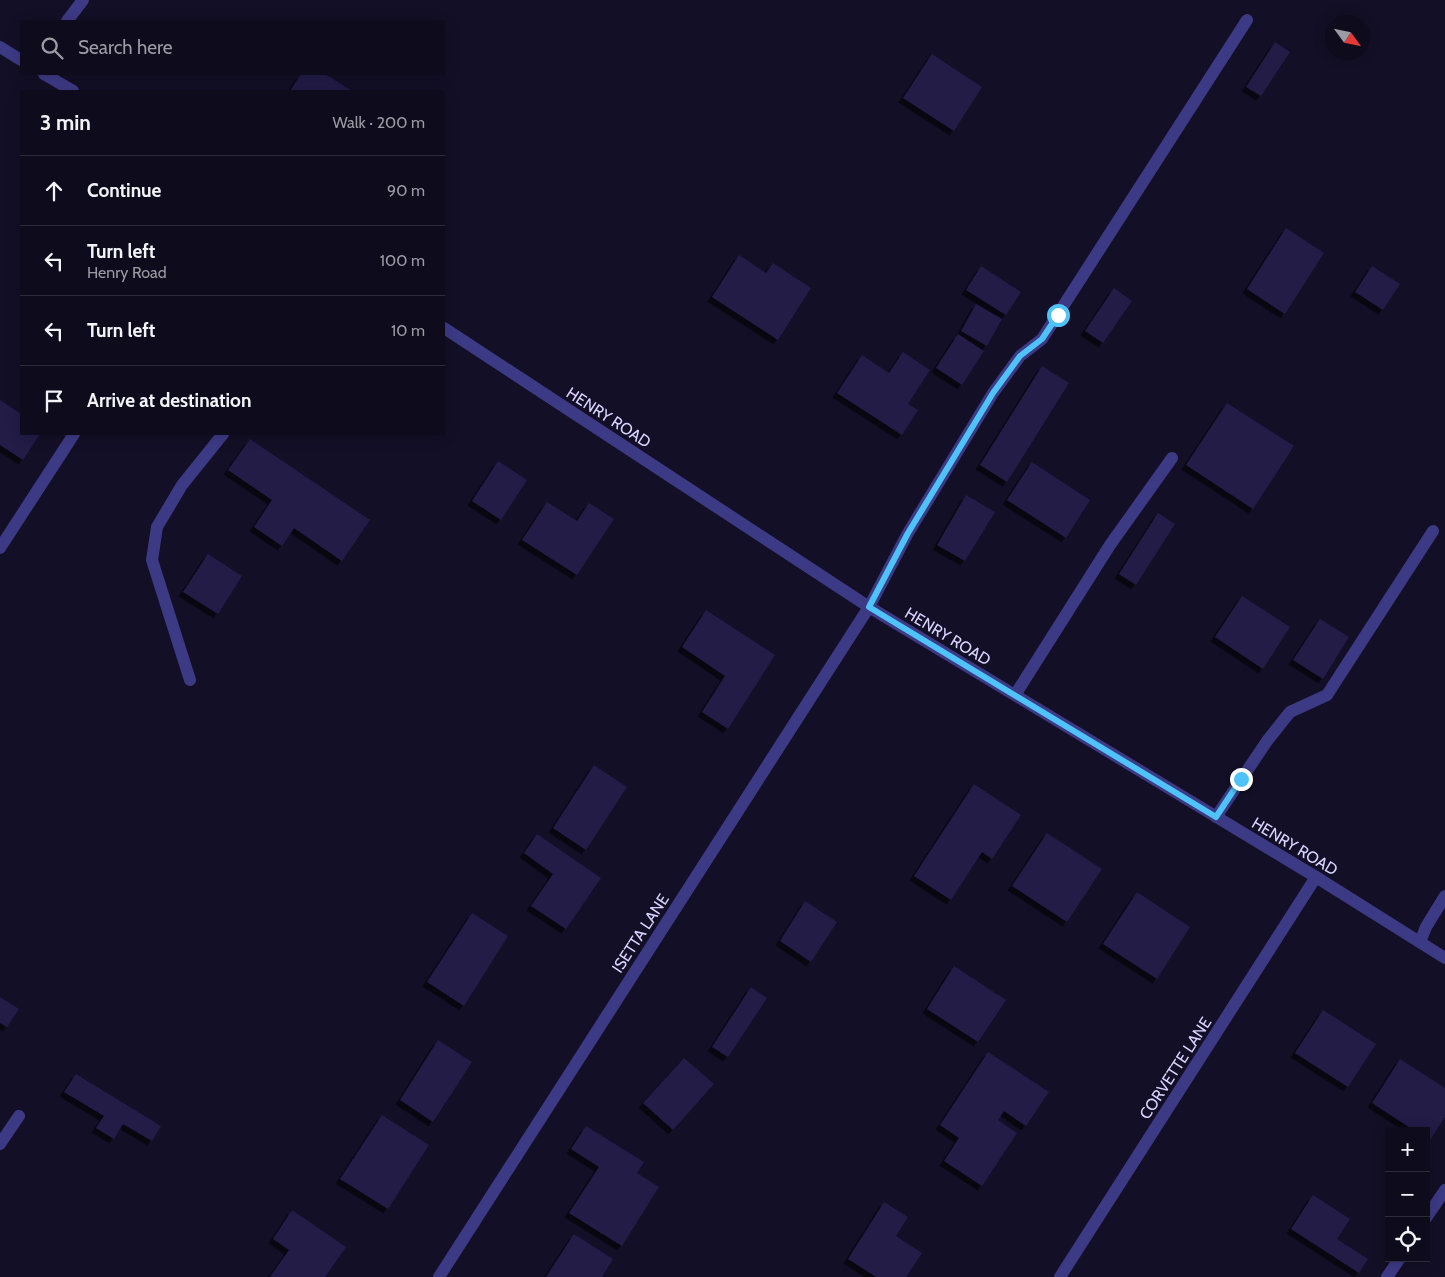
<!DOCTYPE html>
<meta charset="utf-8">
<style>
:root{--surface:#0e0b1c;--page:#171425;--text:#f1f3f6;--muted:#9b9ba3;--line:#2e2b3b}
body{margin:0;font-family:Cabin,sans-serif;background:var(--page);color:var(--text)}
.controls{position:absolute;right:15px;bottom:15px;display:grid;overflow:hidden;border-radius:0px;box-shadow:0 2px 12px #0003}
.controls button{width:45px;height:45px;display:grid;place-items:center;padding:0;border:0;border-bottom:1px solid var(--line);background:var(--surface);color:var(--text);font:25px sans-serif}
.compass{position:absolute;left:1325px;top:15px;width:45px;height:45px;border-radius:50%;background:var(--surface);box-shadow:0 2px 12px #0003;rotate:123deg}
.stop{position:absolute;width:15px;height:15px;margin:-11px;border:4px solid #4fc3f7;border-radius:50%;background:#fff}
.stop.end{background:#4fc3f7;border-color:#fff;box-shadow:0 1px 5px #0008}
.list{margin:0;padding:0;list-style:none}
h2{display:flex;justify-content:space-between;align-items:center;height:65px;margin:0;padding:0 20px;font-size:21px}
h2 small{font-size:16px;font-weight:400;color:var(--muted)}
.list li{display:grid;grid-template-columns:32px 1fr auto;gap:15px;align-items:center;box-sizing:border-box;height:70px;padding:0 20px;border-top:1px solid var(--line)}
.list b{display:block;font-size:19px;white-space:nowrap}
.list p{margin:0;font-size:16px;white-space:nowrap;color:var(--muted)}
.list em{font-size:16px;font-style:normal;color:var(--muted)}
.icon{flex:none;width:28px;height:28px;fill:none;stroke:currentColor;stroke-width:2;stroke-linecap:round;stroke-linejoin:round}
.map{position:relative;flex:none;width:1445px;height:1277px;overflow:hidden}
.search{position:absolute;background:var(--surface);box-shadow:0 2px 12px #0003;left:20px;top:20px;width:425px;height:55px;display:flex;align-items:center;gap:12px;box-sizing:border-box;padding:0 18px;border-radius:0px;color:var(--muted);font-size:19px}
.panel{position:absolute;background:var(--surface);box-shadow:0 2px 12px #0003;left:20px;top:90px;width:425px;height:345px;border-radius:0px}
.map>svg:first-child{display:block}
.building{fill:#241b47;filter:url(#shadow)}
.lines{fill:none;stroke-linecap:round;stroke-linejoin:round}
.minor{stroke:#3d3a85;stroke-width:12}
.route{stroke:#4fc3f7;stroke-width:6}
.labels{text-anchor:middle;stroke-width:4;stroke-linejoin:round;paint-order:stroke}
.street-label{font-size:16px;fill:#d9d4ff;stroke:#130f26}
</style>
<div class="map">
<svg width="1445" height="1277" viewBox="0 0 1445 1277">
<defs>
<filter id="shadow"><feDropShadow dx="-4.5" dy="4.5" stdDeviation="0" flood-color="#0009"/></filter>
</defs>
<rect width="100%" height="100%" fill="#130f26"/>
<g class="building">
<polygon points="1275,42 1290,52 1261,96 1246,87"/>
<polygon points="932,54 982,87 954,131 903,98"/>
<polygon points="301,74 325,74 352,91 290,91"/>
<polygon points="1286,228 1324,253 1285,314 1247,289"/>
<polygon points="739,255 766,273 773,263 811,288 778,340 712,297"/>
<polygon points="981,266 1021,292 1006,315 966,290"/>
<polygon points="1372,266 1400,284 1383,310 1355,292"/>
<polygon points="1114,288 1132,301 1103,343 1085,331"/>
<polygon points="976,304 1002,319 987,346 961,331"/>
<polygon points="958,334 984,351 962,385 936,368"/>
<polygon points="903,352 930,370 908,404 918,410 902,435 837,393 862,355 889,373"/>
<polygon points="1042,366 1069,383 1007,482 980,465"/>
<polygon points="0,400 21,414 21,434 40,434 23,460 0,445"/>
<polygon points="1227,403 1294,446 1253,509 1186,465"/>
<polygon points="250,439 370,520 342,561 294,528 282,546 254,527 272,500 228,470"/>
<polygon points="498,461 527,480 501,520 472,501"/>
<polygon points="1032,462 1090,500 1066,538 1007,500"/>
<polygon points="966,495 995,512 965,561 937,545"/>
<polygon points="547,502 577,521 589,503 614,519 577,575 522,540"/>
<polygon points="1158,513 1175,524 1136,585 1119,574"/>
<polygon points="208,554 242,576 218,614 183,592"/>
<polygon points="1242,596 1290,627 1263,669 1215,637"/>
<polygon points="706,610 775,655 728,729 702,712 725,676 682,647"/>
<polygon points="1320,619 1349,637 1323,679 1293,660"/>
<polygon points="594,765 627,787 586,850 553,828"/>
<polygon points="974,784 1021,815 992,859 982,852 951,900 914,876"/>
<polygon points="1047,833 1102,869 1067,922 1012,886"/>
<polygon points="537,834 601,878 566,929 531,906 553,874 524,853"/>
<polygon points="1137,892 1190,927 1157,979 1103,944"/>
<polygon points="805,901 837,922 811,962 780,941"/>
<polygon points="472,913 508,936 464,1006 427,982"/>
<polygon points="954,966 1006,1000 978,1042 927,1009"/>
<polygon points="751,987 767,998 728,1057 712,1047"/>
<polygon points="0,997 19,1009 7,1027 0,1023"/>
<polygon points="1323,1010 1376,1044 1348,1087 1295,1053"/>
<polygon points="438,1040 472,1062 433,1122 400,1100"/>
<polygon points="988,1052 1049,1092 1026,1126 1004,1111 998,1120 1017,1133 982,1186 944,1161 959,1138 940,1125"/>
<polygon points="684,1058 714,1084 673,1130 643,1103"/>
<polygon points="1400,1059 1445,1088 1445,1117 1430,1140 1426,1138 1426,1131 1415,1131 1372,1103"/>
<polygon points="76,1074 161,1126 152,1141 123,1124 114,1139 96,1128 104,1116 64,1092"/>
<polygon points="382,1115 429,1145 388,1209 340,1179"/>
<polygon points="586,1126 644,1162 637,1173 659,1187 622,1246 569,1213 599,1167 571,1149"/>
<polygon points="1313,1195 1350,1219 1337,1239 1368,1259 1359,1273 1291,1229"/>
<polygon points="884,1202 908,1217 896,1236 922,1253 906,1277 876,1277 848,1259"/>
<polygon points="292,1210 346,1247 325,1277 270,1277 289,1250 273,1239"/>
<polygon points="574,1234 613,1259 602,1277 546,1277"/>
</g>
<g class="lines">
<g class="minor">
<polyline points="67,21 83,0"/>
<polyline points="0,47 21,60"/>
<polyline points="44,74 73,91"/>
<polyline points="444,328 869,607 1316,877 1445,958"/>
<polyline points="0,548 74,434"/>
<polyline points="190,680 152,560 157,527 182,485 223,434"/>
<polyline points="1015,695 1110,545 1172,458"/>
<polyline points="1216,817 1267,741 1290,712 1327,695 1433,531"/>
<polyline points="1420,942 1426,927 1445,896"/>
<polyline points="0,1144 19,1116"/>
<polyline points="1426,1218 1445,1190"/>
<polyline points="439,1277 869,607 908,533 993,393 1020,356 1042,339 1247,20"/>
<polyline points="1060,1277 1316,877"/>
<polyline points="1387,1277 1400,1258"/>
</g>
</g>
<g class="lines">
<polyline class="route" points="1058,315 1042,339 1020,356 993,393 908,533 869,607 1216,817 1241,779"/>
</g>
<g class="labels">
<g class="street-label">
<text transform="translate(609 417) rotate(33)" y="6">HENRY ROAD</text>
<text transform="translate(948 636) rotate(31)" y="6">HENRY ROAD</text>
<text transform="translate(1295 846) rotate(31)" y="6">HENRY ROAD</text>
<text transform="translate(640 933) rotate(-57)" y="6">ISETTA LANE</text>
<text transform="translate(1175 1068) rotate(-57)" y="6">CORVETTE LANE</text>
</g>
</g>
</svg>
<div class="controls">
<button>+</button>
<button>−</button>
<button><svg class="icon" aria-label="locate" viewBox="0 0 24 24"><circle cx="12" cy="12" r="6"/><path d="M12 2v4M12 18v4M2 12h4M18 12h4"/></svg></button>
</div>
<svg class="compass" viewBox="-18 -18 36 36"><path d="M0-13l5 13h-10z" fill="#e53935"/><path d="M0 13l5-13h-10z" fill="#9b9ba3"/></svg>
<div class="stop" style="left:1058px;top:315px"></div>
<div class="stop end" style="left:1241px;top:779px"></div>
<div class="search"><svg class="icon" aria-label="search" viewBox="0 0 24 24"><circle cx="10" cy="10" r="6"/><path d="M15 15l6 6"/></svg>Search here</div>
<section class="panel">
<h2>3 min<small>Walk · 200 m</small></h2>
<ul class="list">
<li><svg class="icon" aria-label="ahead" viewBox="0 0 24 24"><path d="M12 20V5M6 11l6-6 6 6"/></svg><div><b>Continue</b></div><em>90 m</em></li>
<li><svg class="icon" aria-label="left" viewBox="0 0 24 24"><path d="M17 20v-9H6M10 6l-5 5 5 5"/></svg><div><b>Turn left</b><p>Henry Road</p></div><em>100 m</em></li>
<li><svg class="icon" aria-label="left" viewBox="0 0 24 24"><path d="M17 20v-9H6M10 6l-5 5 5 5"/></svg><div><b>Turn left</b></div><em>10 m</em></li>
<li><svg class="icon" aria-label="arrive" viewBox="0 0 24 24"><path d="M6 21V4h12l-3 4 3 4H6"/></svg><div><b>Arrive at destination</b></div></li>
</ul>
</section>
</div>
